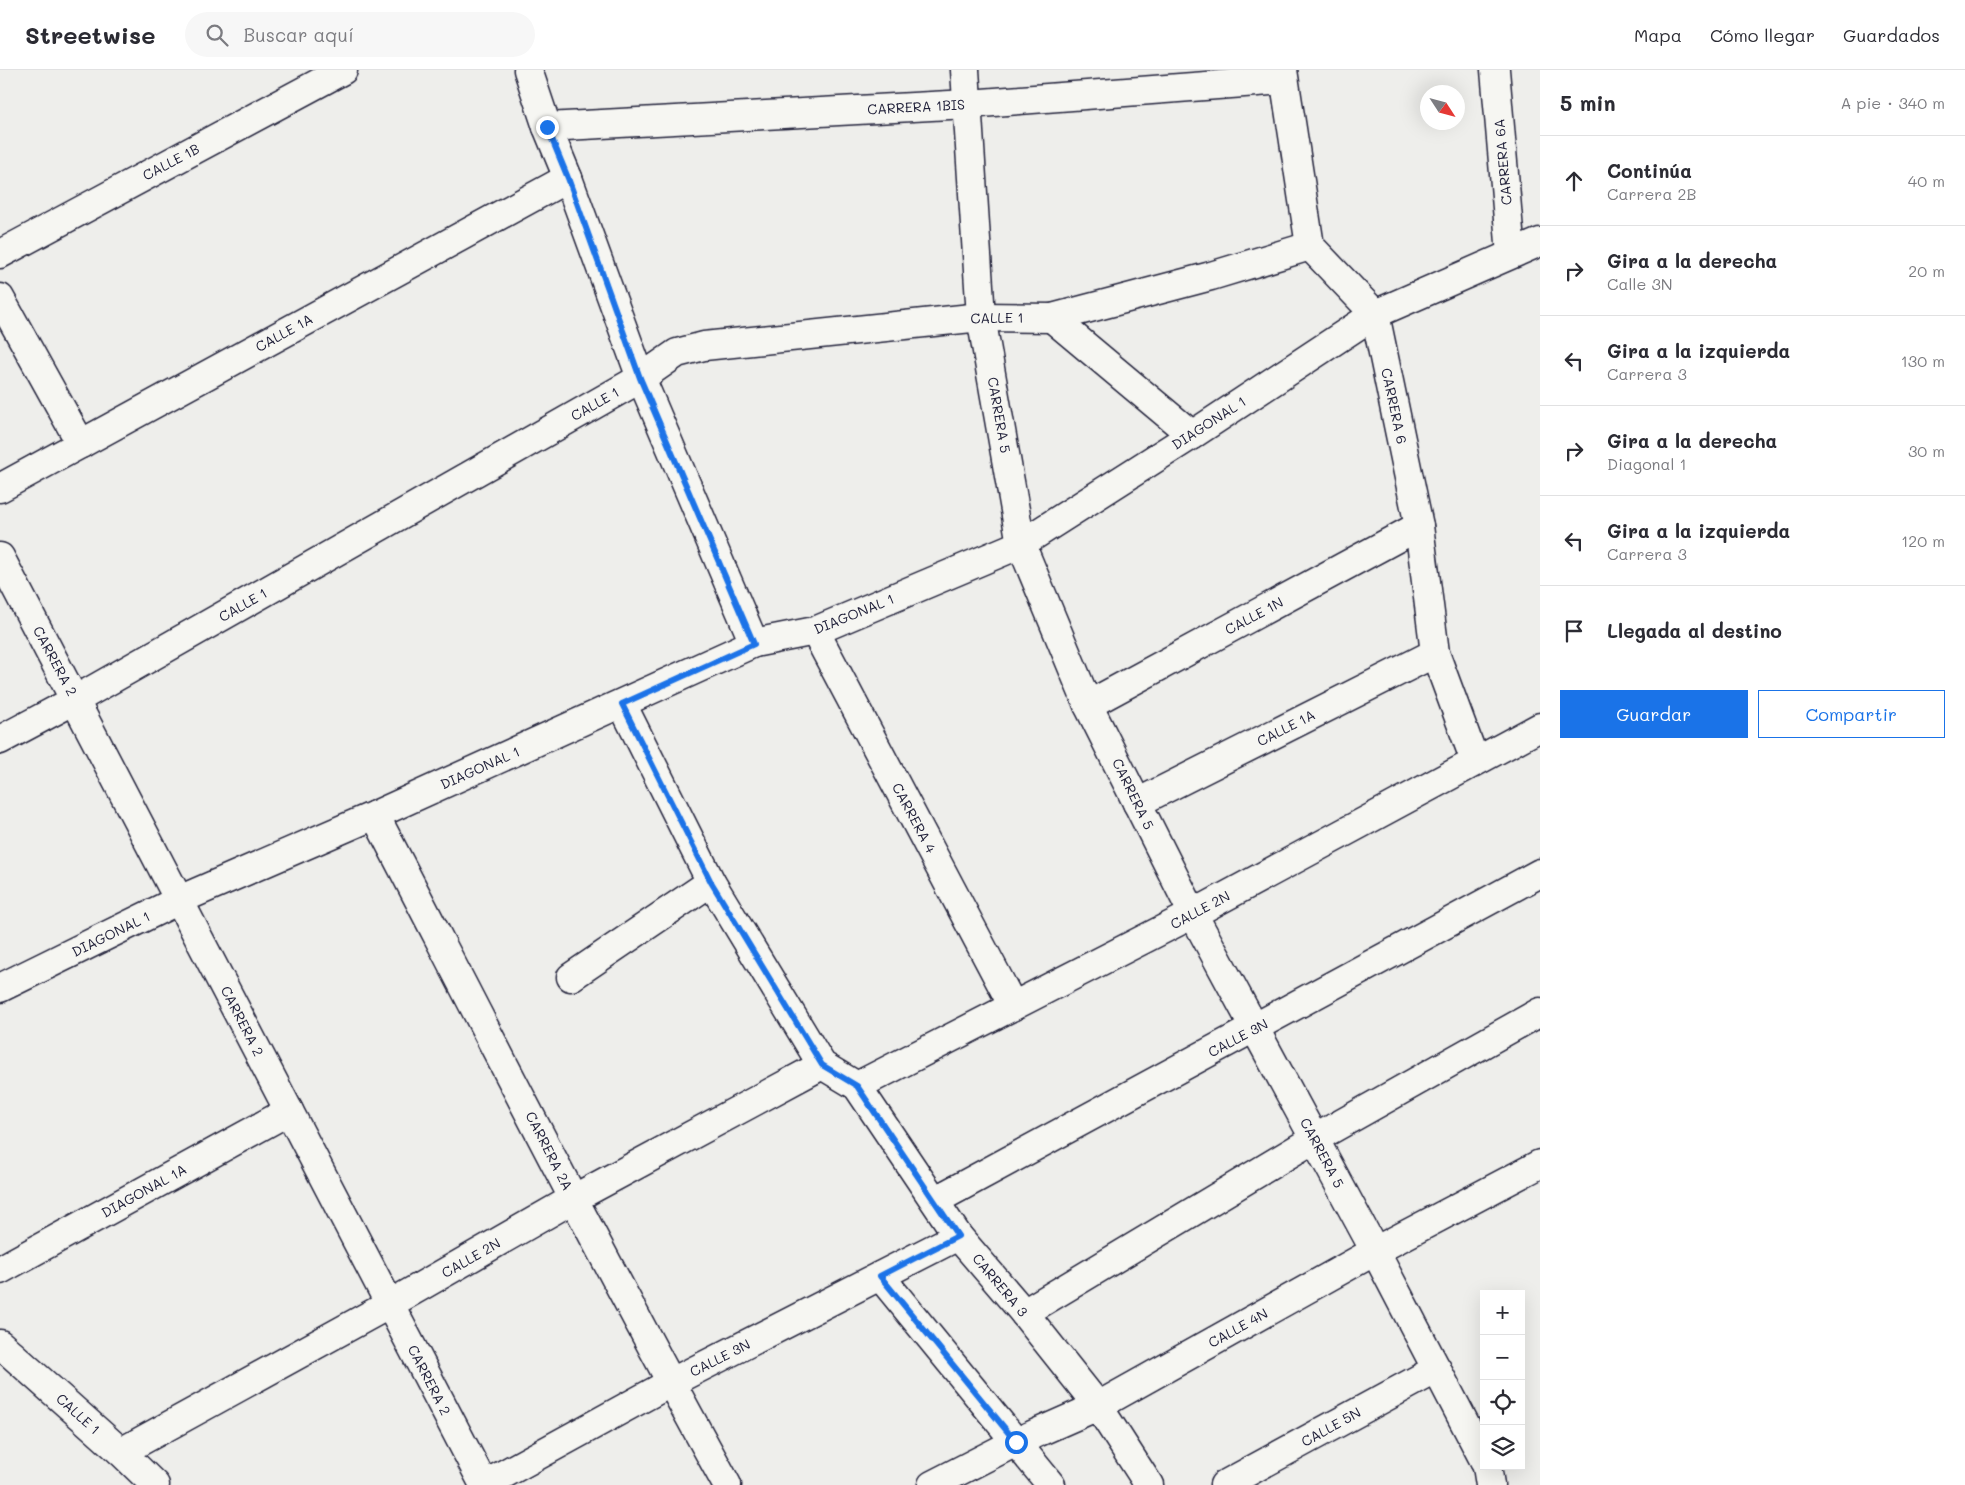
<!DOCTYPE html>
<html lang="es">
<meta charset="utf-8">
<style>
:root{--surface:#fff;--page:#f7f7f7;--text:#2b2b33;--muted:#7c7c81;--line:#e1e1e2;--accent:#1a73e8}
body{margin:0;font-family:Mali,sans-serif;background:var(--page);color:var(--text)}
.controls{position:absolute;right:15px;bottom:15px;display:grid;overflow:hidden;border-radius:0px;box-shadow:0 5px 20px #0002}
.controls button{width:45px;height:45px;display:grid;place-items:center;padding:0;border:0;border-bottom:1px solid var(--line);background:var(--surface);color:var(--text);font:25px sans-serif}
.compass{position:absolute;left:1420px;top:15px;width:45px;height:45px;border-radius:50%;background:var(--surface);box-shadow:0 5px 20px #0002;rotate:126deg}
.stop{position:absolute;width:15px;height:15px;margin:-11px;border:4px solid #1a73e8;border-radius:50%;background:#fff}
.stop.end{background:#1a73e8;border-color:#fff;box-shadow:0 1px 5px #0008}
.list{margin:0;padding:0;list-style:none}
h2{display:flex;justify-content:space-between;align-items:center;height:65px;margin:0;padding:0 20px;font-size:21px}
h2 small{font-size:16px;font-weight:400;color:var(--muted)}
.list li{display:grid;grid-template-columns:32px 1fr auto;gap:15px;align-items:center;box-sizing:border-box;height:90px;padding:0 20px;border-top:1px solid var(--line)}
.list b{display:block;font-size:19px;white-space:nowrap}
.list p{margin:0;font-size:16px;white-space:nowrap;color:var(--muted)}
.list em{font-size:16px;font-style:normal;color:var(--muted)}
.actions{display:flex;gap:10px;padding:15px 20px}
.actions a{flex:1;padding:11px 0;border:1px solid var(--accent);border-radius:0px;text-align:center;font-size:18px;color:var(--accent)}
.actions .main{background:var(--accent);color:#fff}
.icon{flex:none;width:28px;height:28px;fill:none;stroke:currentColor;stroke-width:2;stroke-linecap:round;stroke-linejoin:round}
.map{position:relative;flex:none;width:1540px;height:1415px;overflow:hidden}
header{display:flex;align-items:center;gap:30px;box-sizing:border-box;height:70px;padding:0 25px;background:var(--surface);border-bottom:1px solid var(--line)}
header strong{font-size:24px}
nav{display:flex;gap:28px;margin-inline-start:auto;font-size:18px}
.search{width:350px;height:45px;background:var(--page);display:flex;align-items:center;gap:12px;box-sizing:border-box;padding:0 18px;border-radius:28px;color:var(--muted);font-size:19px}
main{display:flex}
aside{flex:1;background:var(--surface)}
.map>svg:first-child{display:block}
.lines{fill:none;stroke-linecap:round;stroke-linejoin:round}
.minor-casing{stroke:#22223b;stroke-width:31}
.minor{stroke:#f6f6f2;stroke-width:28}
.route{stroke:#1a73e8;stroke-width:6}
.labels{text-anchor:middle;stroke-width:4;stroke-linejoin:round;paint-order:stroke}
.street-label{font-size:14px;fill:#22223b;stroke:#f6f6f2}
</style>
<header>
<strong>Streetwise</strong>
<div class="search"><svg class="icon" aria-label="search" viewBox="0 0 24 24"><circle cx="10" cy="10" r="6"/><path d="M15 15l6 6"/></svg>Buscar aquí</div>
<nav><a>Mapa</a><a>Cómo llegar</a><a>Guardados</a></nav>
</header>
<main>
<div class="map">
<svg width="1540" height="1415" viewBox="0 0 1540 1415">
<rect width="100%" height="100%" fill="#eeeeeb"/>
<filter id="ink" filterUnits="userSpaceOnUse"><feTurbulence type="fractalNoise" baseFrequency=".02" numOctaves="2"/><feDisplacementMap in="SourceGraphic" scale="10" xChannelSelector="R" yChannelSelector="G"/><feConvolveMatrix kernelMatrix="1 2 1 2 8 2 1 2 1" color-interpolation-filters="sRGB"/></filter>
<g filter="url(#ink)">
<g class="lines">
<defs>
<g id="minor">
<polyline points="528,0 547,57 568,108 641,308 754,573"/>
<polyline points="965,0 981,247 1021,474 1088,635 1193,844 1375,1181 1484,1390"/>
<polyline points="1283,0 1310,176 1375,244 1419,456 1435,583 1475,691"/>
<polyline points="1495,0 1511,184"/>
<polyline points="547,57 968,34 1284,10"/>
<polyline points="0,184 343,0"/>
<polyline points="0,228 81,374"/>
<polyline points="1052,248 1192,365"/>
<polyline points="0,418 568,108"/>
<polyline points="0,487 484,1415"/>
<polyline points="815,561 1013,936"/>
<polyline points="622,634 711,812 822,995 857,1016 958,1166 1024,1243 1098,1336 1149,1415"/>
<polyline points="1088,635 1419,456"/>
<polyline points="0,670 75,630 641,308 677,283 704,276 981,247 1052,248 1211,206 1310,176"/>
<polyline points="1137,733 1435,583"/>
<path d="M 375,745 C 491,969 605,1194 727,1415"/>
<polyline points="571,907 711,812"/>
<polyline points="0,918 179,830 375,745 754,573 815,561 1021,474 1192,365 1375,244 1540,172"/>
<polyline points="857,1016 1193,844 1540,657"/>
<polyline points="936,1130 1540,803"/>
<polyline points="0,1200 289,1041"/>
<polyline points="880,1206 1051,1415"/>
<polyline points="1024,1243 1314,1069 1540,942"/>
<polyline points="0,1274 121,1382 155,1415"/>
<polyline points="121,1382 390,1234 573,1129 822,995"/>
<polyline points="1487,1396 1490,1415"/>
<polyline points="484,1415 670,1313 958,1166"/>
<polyline points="932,1415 1016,1372 1098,1336 1375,1181 1540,1094"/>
<polyline points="1224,1415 1437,1299"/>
</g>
</defs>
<use href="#minor" class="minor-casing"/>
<use href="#minor" class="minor"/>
</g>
</g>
<g class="lines" filter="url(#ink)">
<polyline class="route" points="547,57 568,108 640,308 754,574 622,634 711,812 822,995 857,1016 958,1166 880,1206 1016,1372"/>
</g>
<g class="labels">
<g class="street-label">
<text transform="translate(916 37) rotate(-3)" y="5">CARRERA 1BIS</text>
<text transform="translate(171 92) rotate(-28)" y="5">CALLE 1B</text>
<text transform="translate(1503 92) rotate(-95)" y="5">CARRERA 6A</text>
<text transform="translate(997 248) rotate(-1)" y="5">CALLE 1</text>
<text transform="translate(284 263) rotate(-29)" y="5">CALLE 1A</text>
<text transform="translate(595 334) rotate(-30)" y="5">CALLE 1</text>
<text transform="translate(1394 336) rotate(78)" y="5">CARRERA 6</text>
<text transform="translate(999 345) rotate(80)" y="5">CARRERA 5</text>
<text transform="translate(1209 353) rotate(-33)" y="5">DIAGONAL 1</text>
<text transform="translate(243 535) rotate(-30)" y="5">CALLE 1</text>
<text transform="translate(854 544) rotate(-22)" y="5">DIAGONAL 1</text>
<text transform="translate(1254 546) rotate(-28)" y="5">CALLE 1N</text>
<text transform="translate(55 591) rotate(62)" y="5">CARRERA 2</text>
<text transform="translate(1286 658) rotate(-27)" y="5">CALLE 1A</text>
<text transform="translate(480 698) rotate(-24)" y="5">DIAGONAL 1</text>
<text transform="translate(1133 724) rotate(64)" y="5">CARRERA 5</text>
<text transform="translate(914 748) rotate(62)" y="5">CARRERA 4</text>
<text transform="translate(1200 840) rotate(-28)" y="5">CALLE 2N</text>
<text transform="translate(111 864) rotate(-26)" y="5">DIAGONAL 1</text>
<text transform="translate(242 951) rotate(63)" y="5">CARRERA 2</text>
<text transform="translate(1238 968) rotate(-28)" y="5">CALLE 3N</text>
<text transform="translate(549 1081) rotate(63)" y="5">CARRERA 2A</text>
<text transform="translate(1322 1083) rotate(62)" y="5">CARRERA 5</text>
<text transform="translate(144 1121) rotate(-29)" y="5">DIAGONAL 1A</text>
<text transform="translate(471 1188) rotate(-30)" y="5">CALLE 2N</text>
<text transform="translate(1000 1215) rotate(50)" y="5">CARRERA 3</text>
<text transform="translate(1238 1258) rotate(-29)" y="5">CALLE 4N</text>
<text transform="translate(720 1288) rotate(-27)" y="5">CALLE 3N</text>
<text transform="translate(429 1310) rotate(63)" y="5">CARRERA 2</text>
<text transform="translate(78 1344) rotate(42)" y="5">CALLE 1</text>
<text transform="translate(1331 1357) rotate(-29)" y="5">CALLE 5N</text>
</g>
</g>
</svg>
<div class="controls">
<button>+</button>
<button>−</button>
<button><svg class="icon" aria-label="locate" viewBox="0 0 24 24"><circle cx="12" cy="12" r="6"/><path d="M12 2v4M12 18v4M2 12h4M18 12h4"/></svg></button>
<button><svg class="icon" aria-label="layers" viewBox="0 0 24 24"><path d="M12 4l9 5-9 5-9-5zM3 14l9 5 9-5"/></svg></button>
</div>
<svg class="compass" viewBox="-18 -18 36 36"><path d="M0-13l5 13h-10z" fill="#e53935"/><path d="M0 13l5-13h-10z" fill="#7c7c81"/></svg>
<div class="stop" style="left:1016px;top:1372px"></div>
<div class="stop end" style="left:547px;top:57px"></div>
</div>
<aside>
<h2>5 min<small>A pie · 340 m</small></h2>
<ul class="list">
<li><svg class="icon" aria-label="ahead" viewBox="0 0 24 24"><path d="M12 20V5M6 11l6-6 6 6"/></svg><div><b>Continúa</b><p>Carrera 2B</p></div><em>40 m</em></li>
<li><svg class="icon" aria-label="right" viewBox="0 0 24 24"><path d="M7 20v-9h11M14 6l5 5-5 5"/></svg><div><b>Gira a la derecha</b><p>Calle 3N</p></div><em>20 m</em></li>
<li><svg class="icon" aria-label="left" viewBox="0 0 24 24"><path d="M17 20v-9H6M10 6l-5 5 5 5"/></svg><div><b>Gira a la izquierda</b><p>Carrera 3</p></div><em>130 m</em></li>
<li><svg class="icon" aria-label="right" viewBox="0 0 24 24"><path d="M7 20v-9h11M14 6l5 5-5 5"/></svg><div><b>Gira a la derecha</b><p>Diagonal 1</p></div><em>30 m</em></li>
<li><svg class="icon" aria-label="left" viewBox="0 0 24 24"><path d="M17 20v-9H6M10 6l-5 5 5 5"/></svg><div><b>Gira a la izquierda</b><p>Carrera 3</p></div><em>120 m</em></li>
<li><svg class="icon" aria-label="arrive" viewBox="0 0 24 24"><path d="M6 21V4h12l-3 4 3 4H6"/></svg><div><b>Llegada al destino</b></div></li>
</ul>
<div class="actions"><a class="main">Guardar</a><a>Compartir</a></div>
</aside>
</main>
